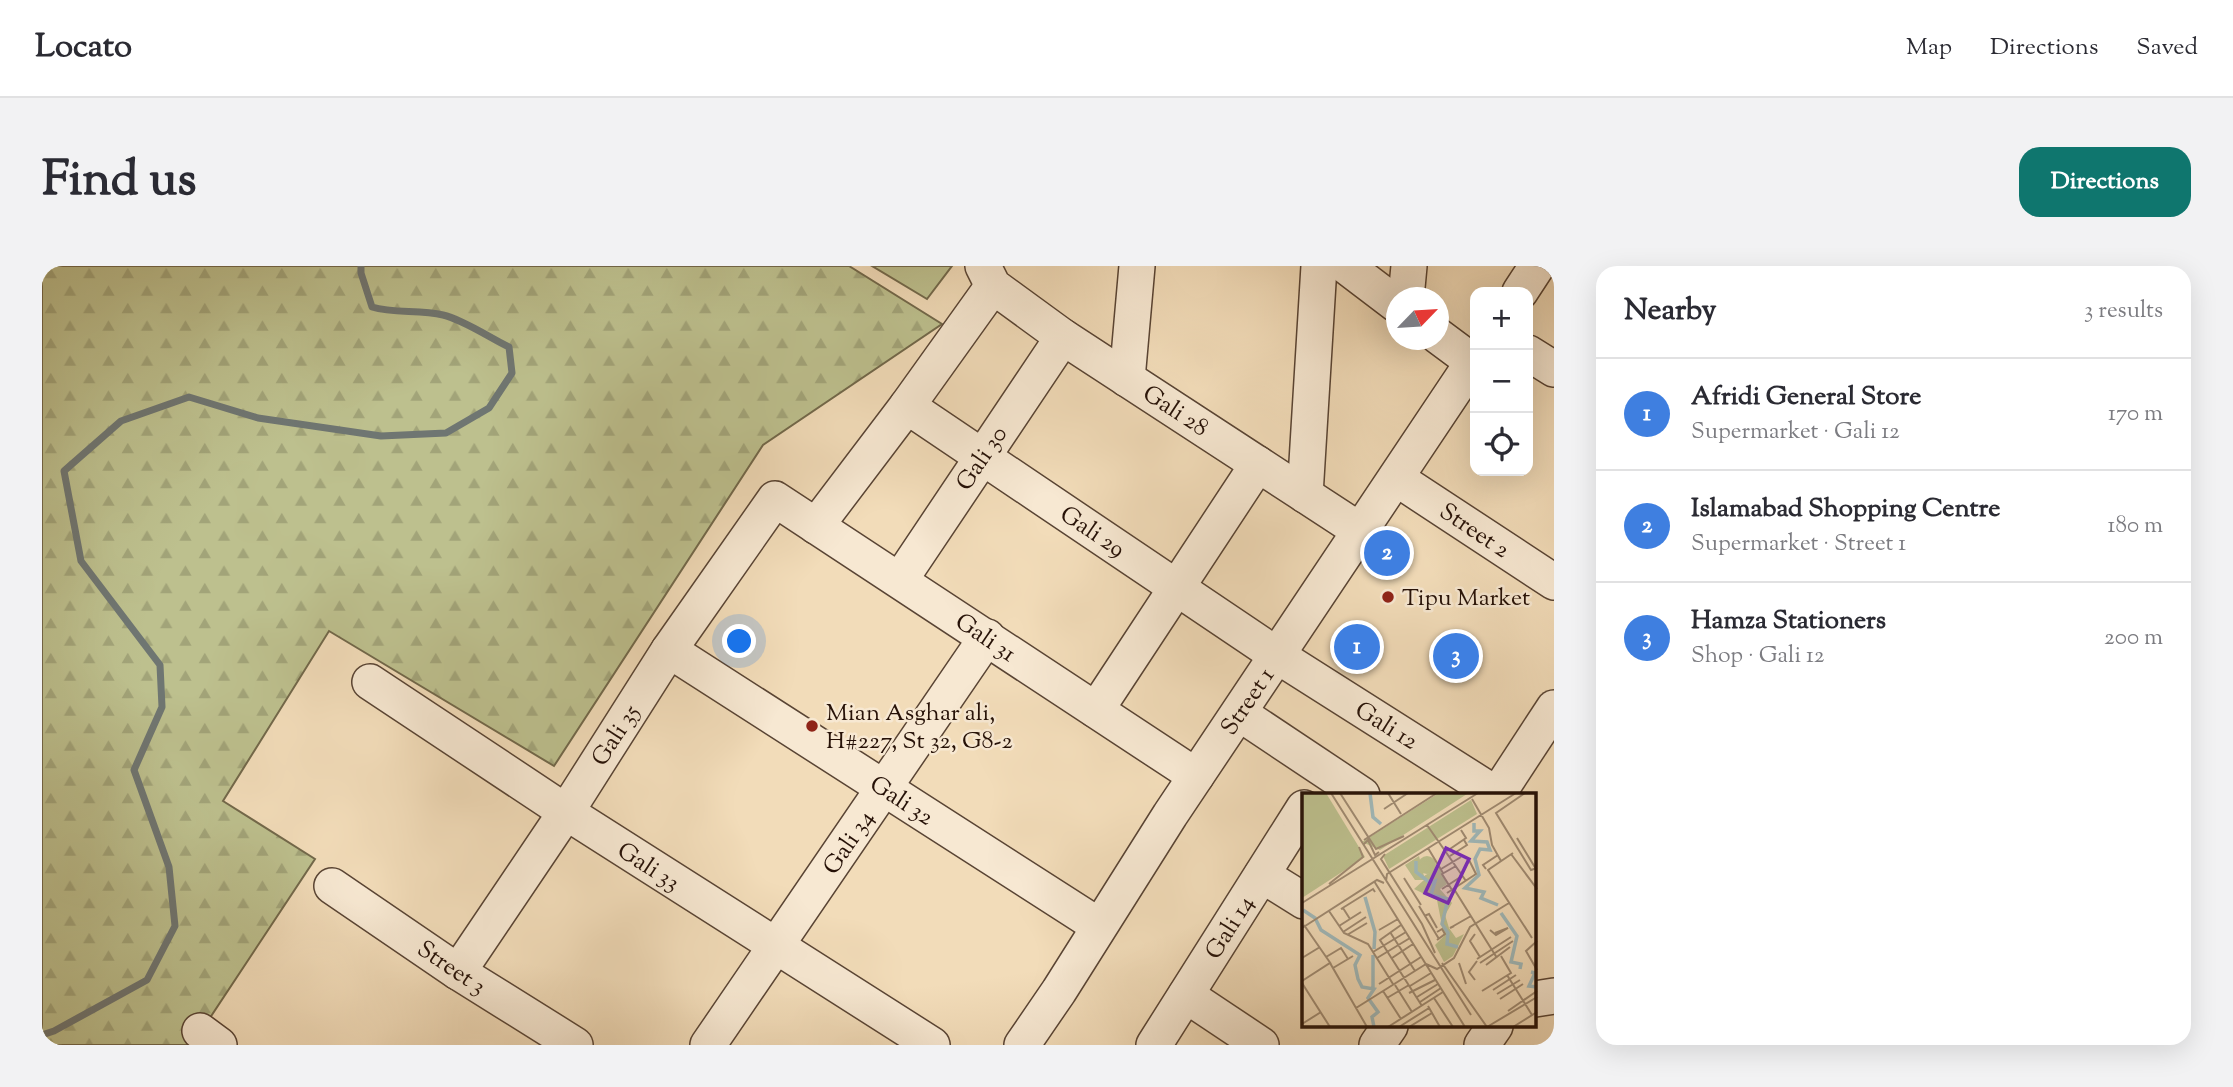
<!DOCTYPE html>
<meta charset="utf-8">
<style>
:root{--surface:#fff;--page:#f2f2f3;--text:#2b2b33;--muted:#7c7c81;--line:#e1e1e2;--accent:#0f766e}
body{margin:0;font-family:"Sorts Mill Goudy",serif;background:var(--page);color:var(--text)}
.controls{position:absolute;right:21px;top:21px;display:grid;overflow:hidden;border-radius:14px;box-shadow:0 7px 28px #0002}
.controls button{width:63px;height:63px;display:grid;place-items:center;padding:0;border:0;border-bottom:2px solid var(--line);background:var(--surface);color:var(--text);font:35px sans-serif}
.compass{position:absolute;left:1344px;top:21px;width:63px;height:63px;border-radius:50%;background:var(--surface);box-shadow:0 7px 28px #0002;rotate:65deg}
.you{position:absolute;left:698px;top:376px;width:24px;height:24px;margin:-18px;border:5px solid #fff;border-radius:50%;background:#1a73e8;box-shadow:0 0 0 10px #1a73e833}
.badge{display:grid;place-items:center;width:46px;height:46px;border-radius:50%;background:var(--accent);color:#fff;font-size:23px;font-weight:700}
.pin{position:absolute;translate:-50% -50%;border:4px solid #fff;box-shadow:0 2px 7px #0006}
.list{margin:0;padding:0;list-style:none}
h2{display:flex;justify-content:space-between;align-items:center;height:91px;margin:0;padding:0 28px;font-size:30px}
h2 small{font-size:23px;font-weight:400;color:var(--muted)}
.list li{display:grid;grid-template-columns:46px 1fr auto;gap:21px;align-items:center;box-sizing:border-box;height:112px;padding:0 28px;border-top:2px solid var(--line)}
.list b{display:block;font-size:26px;white-space:nowrap}
.list p{margin:0;font-size:23px;white-space:nowrap;color:var(--muted)}
.list em{font-size:23px;font-style:normal;color:var(--muted)}
.icon{flex:none;width:38px;height:38px;fill:none;stroke:currentColor;stroke-width:2;stroke-linecap:round;stroke-linejoin:round}
.map{position:relative;flex:none;width:1512px;height:779px;overflow:hidden;border-radius:21px}
header{display:flex;align-items:center;gap:42px;box-sizing:border-box;height:98px;padding:0 35px;background:var(--surface);border-bottom:2px solid var(--line)}
header strong{font-size:33px}
nav{display:flex;gap:38px;margin-inline-start:auto;font-size:24px}
.intro{display:flex;align-items:center;justify-content:space-between;box-sizing:border-box;height:168px;padding:0 42px}
h1{margin:0;font-size:49px}
.button{padding:18px 32px;border-radius:21px;background:var(--accent);color:#fff;font-size:24px;font-weight:700}
main{display:flex;gap:42px;padding:0 42px}
aside{flex:1;background:var(--surface);border-radius:21px;box-shadow:0 7px 28px #0002}
.map>svg:first-child{display:block}
.forest{fill:url(#forest-firs);stroke:#72684a;stroke-width:2}
.garden{fill:#bdc08e;stroke:#72684a;stroke-width:2}
.lines{fill:none;stroke-linecap:round;stroke-linejoin:round}
.stream{stroke:#6f7672;stroke-width:7}
.minor-casing{stroke:#594434;stroke-width:38}
.minor{stroke:#f7e8d2;stroke-width:35}
.poi-dot{fill:#8f2418;stroke:#f7e8d2;stroke-width:2.5}
.labels{text-anchor:middle;stroke-width:5;stroke-linejoin:round;paint-order:stroke}
.street-label{font-size:24px;fill:#261107;stroke:#f7e8d2}
.poi-label{font-size:24px;fill:#261107;stroke:#f7e8d2;text-anchor:start}
.inset-river{fill:none;stroke:#a0b9ba;stroke-width:3.5}
.inset-road{fill:none;stroke:#a08b72;stroke-width:2}
.view{fill:#7b2cbf;fill-opacity:0.15;stroke:#7b2cbf;stroke-width:3.5}
.inset-edge{fill:none;stroke:#261107;stroke-width:3.5}
</style>
<header>
<strong>Locato</strong>
<nav><a>Map</a><a>Directions</a><a>Saved</a></nav>
</header>
<div class="intro"><h1>Find us</h1><a class="button">Directions</a></div>
<main>
<div class="map">
<svg width="1512" height="779" viewBox="0 0 1512 779">
<defs>
<pattern id="forest-firs" width="22" height="20" patternUnits="userSpaceOnUse" patternTransform="scale(1.75)"><rect width="22" height="20" fill="#bdc08e"/><path d="M5 1l3.5 6h-7zM16 11l3.5 6h-7z" fill="#a2a479"/></pattern>
</defs>
<rect width="100%" height="100%" fill="#f2dcb9"/>
<filter id="stains"><feTurbulence type="fractalNoise" baseFrequency=".00286" numOctaves="4"/><feColorMatrix values="0 0 0 0 .2 0 0 0 0 .09 0 0 0 0 .02 0 0 0 .5 -.17"/></filter>
<radialGradient id="worn" r=".72"><stop offset=".6" stop-color="#630" stop-opacity="0"/><stop offset="1" stop-color="#630" stop-opacity=".3"/></radialGradient>
<polygon class="forest" points="0,0 807,0 900,58 721,179 512,500 287,365 181,535 273,593 150,779 0,779"/>
<polygon class="garden" points="830,0 910,0 885,33"/>
<g class="lines">
<path class="stream" d="M 0,769 L 12,765 L 105,714 L 133,660 L 127,601 L 92,504 L 120,441 L 118,399 L 39,295 L 22,205 L 79,155 L 147,131 L 216,152 L 339,170 L 404,167 L 447,142 L 470,107 L 467,81 C 448,72 422,54 401,49 C 378,43 352,48 330,41 L 319,7 L 319,0"/>
<defs>
<g id="minor">
<polyline points="941,0 951,20 1021,71 1320,266"/>
<polyline points="1304,0 1354,38"/>
<polyline points="1478,26 1495,0"/>
<polyline points="1364,32 1367,0"/>
<polyline points="1396,70 1431,96"/>
<polyline points="1486,87 1512,103"/>
<polyline points="1085,113 1095,0"/>
<polyline points="865,140 1236,390 1455,529"/>
<polyline points="1354,212 1512,316"/>
<polyline points="1263,229 1277,0"/>
<polyline points="774,260 865,140 951,20"/>
<polyline points="858,314 1021,71"/>
<polyline points="627,384 1057,660"/>
<polyline points="328,416 524,546 890,779"/>
<polyline points="1054,444 1216,198"/>
<polyline points="1197,447 1320,529"/>
<polyline points="1455,529 1512,442"/>
<polyline points="1220,609 1262,635"/>
<polyline points="290,620 416,706 533,779"/>
<polyline points="416,706 524,546 627,384 733,233 1154,510"/>
<polyline points="1144,729 1219,779"/>
<polyline points="1493,733 1512,730"/>
<polyline points="158,765 177,779"/>
<polyline points="666,779 945,371"/>
<polyline points="980,779 1017,725 1128,549 1433,93"/>
<polyline points="1112,779 1262,542"/>
<polyline points="1335,779 1348,760"/>
<polyline points="1440,779 1453,760"/>
</g>
</defs>
<use href="#minor" class="minor-casing"/>
<use href="#minor" class="minor"/>
</g>
<g class="poi-dot">
<circle cx="1346" cy="331" r="7"/>
<circle cx="770" cy="460" r="7"/>
</g>
<g class="labels">
<g class="street-label">
<text transform="translate(1134 144) rotate(33)" y="8">Gali 28</text>
<text transform="translate(939 192) rotate(-56)" y="8">Gali 30</text>
<text transform="translate(1433 264) rotate(34)" y="8">Street 2</text>
<text transform="translate(1051 265) rotate(34)" y="8">Gali 29</text>
<text transform="translate(944 371) rotate(34)" y="8">Gali 31</text>
<text transform="translate(1205 435) rotate(-56)" y="8">Street 1</text>
<text transform="translate(1345 459) rotate(32)" y="8">Gali 12</text>
<text transform="translate(573 469) rotate(-57)" y="8">Gali 35</text>
<text transform="translate(860 534) rotate(33)" y="8">Gali 32</text>
<text transform="translate(806 576) rotate(-56)" y="8">Gali 34</text>
<text transform="translate(607 600) rotate(33)" y="8">Gali 33</text>
<text transform="translate(1187 661) rotate(-58)" y="8">Gali 14</text>
<text transform="translate(410 701) rotate(34)" y="8">Street 3</text>
</g>
<g class="poi-label">
<text x="1360" y="339">Tipu Market</text>
<text x="784" y="454">Mian Asghar ali,<tspan x="784" dy="28">H#227, St 32, G8-2</tspan></text>
</g>
</g>
<g transform="translate(1260 527)">
<rect width="234" height="234" fill="#f2dcb9"/>
<path d="M 137,0 L 165,1 L 78,57 L 60,49 ZM 169,7 L 175,21 L 87,76 L 81,63 ZM 117,63 L 122,83 L 137,74 L 145,91 L 138,96 L 150,110 L 143,122 L 147,135 L 154,145 L 162,141 L 151,163 L 142,169 L 133,152 L 142,143 L 135,107 L 112,96 L 122,87 L 113,87 L 103,72 Z" fill="#bdc08e"/>
<path d="M 0,0 L 24,0 L 63,64 L 0,105 Z" fill="#bdc08e"/>
<path d="M116 72a9 9 0 1 1 18 0a9 9 0 1 1-18 0Z" fill="#bdc08e"/>
<path class="inset-river" d="M 68,0 L 71,24 L 79,31M 172,30 L 172,38 L 178,38 L 169,48 L 185,49 L 188,57 L 178,56 L 173,66 L 177,82 L 163,95 L 182,99 L 179,105 L 196,112M 114,68 L 114,79 L 128,90 L 133,88 L 129,102 L 146,106 L 140,131 L 146,140 L 145,151 L 156,154M 63,104 L 73,139 L 72,156M 1,117 L 13,125 L 19,137 L 58,162 L 53,172 L 56,186 L 60,194 L 72,196 L 66,205 L 76,219 L 70,224 L 72,234M 199,120 L 215,143 L 209,169 L 219,171 L 218,176M 71,162 L 71,195M 229,179 L 233,180 L 227,193 L 235,194"/>
<path class="inset-road" d="M 29,0 L 169,222M 38,0 L 74,56 L 102,43M 86,0 L 99,21M 223,0 L 194,20 L 229,77 L 235,75M 170,6 L 187,35 L 190,52 L 199,68M 82,16 L 106,0M 125,32 L 164,88M 215,45 L 234,76M 62,47 L 135,0M 61,52 L 66,47 L 73,62 L 77,59M 126,55 L 141,80M 145,58 L 164,45 L 159,37M 211,60 L 186,77 L 230,145M 83,61 L 79,66 L 120,131 L 133,160M 209,61 L 235,96M 148,63 L 165,52 L 162,47M 139,76 L 159,64M 184,76 L 181,72 L 196,62M 102,85 L 119,112M 72,88 L 163,234M 84,88 L 85,81 L 214,0M 27,91 L 61,64 L 57,54M 140,96 L 160,83M 152,96 L 195,165M 150,97 L 140,81 L 154,73M 145,100 L 174,81 L 166,65M 0,110 L 176,0M 117,113 L 137,146M 27,118 L 42,140 L 66,151 L 91,191M 122,123 L 127,121 L 135,135M 48,126 L 41,115 L 39,116 L 71,96 L 73,99M 2,132 L 29,171M 99,132 L 78,147 L 120,213M 37,133 L 59,119M 152,133 L 148,135 L 169,123M 0,135 L 75,87 L 82,90M 77,137 L 96,126M 188,137 L 194,142 L 206,135 L 193,140M 41,139 L 64,124M 88,139 L 113,178M 135,139 L 140,136 L 143,141 L 135,147M 173,141 L 168,148 L 178,164M 45,142 L 65,130M 235,148 L 224,158 L 235,177M 71,159 L 104,139M 24,164 L 39,155 L 46,166M 0,165 L 18,154M 75,165 L 108,145M 90,165 L 111,151M 175,166 L 209,144M 140,170 L 185,234M 157,170 L 164,191M 178,170 L 211,148M 124,171 L 135,176 L 152,165 L 168,134 L 207,110M 184,172 L 208,154M 31,175 L 51,163M 205,182 L 230,222M 173,187 L 167,179 L 175,168M 0,188 L 28,170 L 65,234M 0,190 L 28,234M 77,191 L 119,164M 93,192 L 110,219M 108,193 L 129,180M 191,197 L 214,182M 81,198 L 99,226M 180,198 L 209,180 L 199,163M 107,200 L 133,187M 195,201 L 218,187M 115,204 L 136,191M 85,205 L 107,192M 132,205 L 151,234M 198,206 L 221,191M 118,209 L 139,195M 126,213 L 138,234M 54,215 L 124,171M 206,218 L 235,198M 0,231 L 19,219M 86,234 L 141,199M 97,234 L 127,215M 107,234 L 130,220M 185,234 L 235,204M 211,234 L 235,219"/>
<path class="view" d="M 144,55 L 167,66 L 146,110 L 123,100 Z"/>
<rect width="234" height="234" class="inset-edge"/>
</g>
<rect width="100%" height="100%" filter="url(#stains)"/>
<rect width="100%" height="100%" fill="url(#worn)"/>
</svg>
<div class="controls">
<button>+</button>
<button>−</button>
<button><svg class="icon" aria-label="locate" viewBox="0 0 24 24"><circle cx="12" cy="12" r="6"/><path d="M12 2v4M12 18v4M2 12h4M18 12h4"/></svg></button>
</div>
<svg class="compass" viewBox="-18 -18 36 36"><path d="M0-13l5 13h-10z" fill="#e53935"/><path d="M0 13l5-13h-10z" fill="#7c7c81"/></svg>
<div class="you"></div>
<div class="pin badge" style="left:1315px;top:381px;background:#3f7fe0">1</div>
<div class="pin badge" style="left:1345px;top:287px;background:#3f7fe0">2</div>
<div class="pin badge" style="left:1414px;top:390px;background:#3f7fe0">3</div>
</div>
<aside>
<h2>Nearby<small>3 results</small></h2>
<ul class="list">
<li><span class="badge" style="background:#3f7fe0">1</span><div><b>Afridi General Store</b><p>Supermarket · Gali 12</p></div><em>170 m</em></li>
<li><span class="badge" style="background:#3f7fe0">2</span><div><b>Islamabad Shopping Centre</b><p>Supermarket · Street 1</p></div><em>180 m</em></li>
<li><span class="badge" style="background:#3f7fe0">3</span><div><b>Hamza Stationers</b><p>Shop · Gali 12</p></div><em>200 m</em></li>
</ul>
</aside>
</main>
